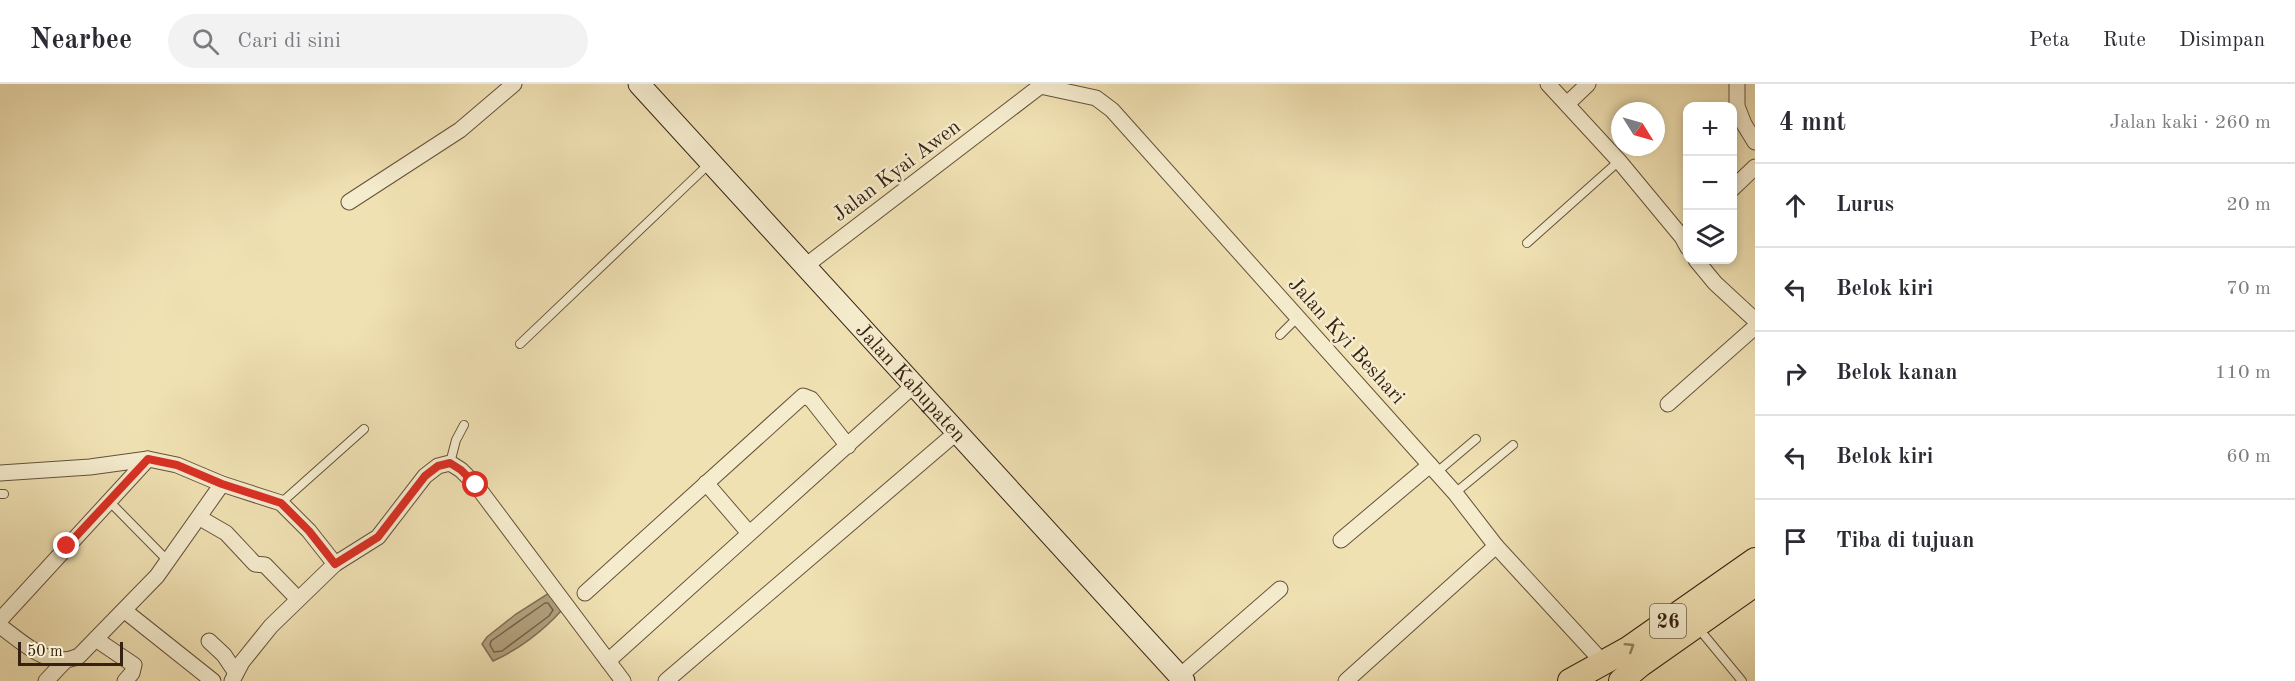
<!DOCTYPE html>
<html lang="id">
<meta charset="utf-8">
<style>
:root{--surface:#fff;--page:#f2f2f3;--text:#2b2b33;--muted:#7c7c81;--line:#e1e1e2}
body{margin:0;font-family:"Old Standard TT",serif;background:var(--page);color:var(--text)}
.controls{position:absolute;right:18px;top:18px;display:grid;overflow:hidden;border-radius:12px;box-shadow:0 3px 9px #0003}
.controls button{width:54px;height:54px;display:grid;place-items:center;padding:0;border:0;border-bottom:2px solid var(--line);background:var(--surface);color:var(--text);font:30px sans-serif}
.compass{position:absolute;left:1611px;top:18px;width:54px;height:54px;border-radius:50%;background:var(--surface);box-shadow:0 3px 9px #0003;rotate:127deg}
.scale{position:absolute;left:18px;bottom:15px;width:105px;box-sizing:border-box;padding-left:6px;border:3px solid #362213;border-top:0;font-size:16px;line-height:21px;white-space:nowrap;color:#362213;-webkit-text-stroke:4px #f5ecce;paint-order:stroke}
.stop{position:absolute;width:18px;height:18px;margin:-14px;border:4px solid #d93025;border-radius:50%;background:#fff}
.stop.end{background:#d93025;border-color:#fff;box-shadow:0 2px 6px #0008}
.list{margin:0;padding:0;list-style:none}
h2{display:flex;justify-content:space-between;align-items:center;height:78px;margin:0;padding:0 24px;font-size:26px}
h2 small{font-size:20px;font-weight:400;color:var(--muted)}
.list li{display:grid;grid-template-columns:39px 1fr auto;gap:18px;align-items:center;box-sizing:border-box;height:84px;padding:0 24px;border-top:2px solid var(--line)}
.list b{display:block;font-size:22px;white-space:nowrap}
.list em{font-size:20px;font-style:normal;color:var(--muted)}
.icon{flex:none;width:33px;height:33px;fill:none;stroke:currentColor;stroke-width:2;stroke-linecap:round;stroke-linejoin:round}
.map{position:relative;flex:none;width:1755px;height:597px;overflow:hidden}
header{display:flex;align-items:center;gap:36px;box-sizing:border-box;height:84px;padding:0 30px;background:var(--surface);border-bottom:2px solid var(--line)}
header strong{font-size:28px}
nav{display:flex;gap:33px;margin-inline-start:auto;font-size:21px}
.search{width:420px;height:54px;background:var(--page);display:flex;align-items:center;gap:15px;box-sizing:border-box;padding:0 21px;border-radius:33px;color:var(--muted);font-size:22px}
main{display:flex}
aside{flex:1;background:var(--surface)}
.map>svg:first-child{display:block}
.water{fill:#b1a07d;stroke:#806e53;stroke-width:1.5}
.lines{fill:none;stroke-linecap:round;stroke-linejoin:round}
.shore{stroke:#746148;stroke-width:1.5}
.service-casing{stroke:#64523b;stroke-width:10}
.minor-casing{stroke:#64523b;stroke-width:17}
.secondary-casing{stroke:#362213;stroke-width:23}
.trunk-casing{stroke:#362213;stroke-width:26}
.service{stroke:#f5ecce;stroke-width:8}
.minor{stroke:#f5ecce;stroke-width:15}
.secondary{stroke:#f5ecce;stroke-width:21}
.trunk{stroke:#f0e1b3;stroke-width:24}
.oneway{stroke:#938263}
.route{stroke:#d93025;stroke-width:8}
.labels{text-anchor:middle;stroke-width:5;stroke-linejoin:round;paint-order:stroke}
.shield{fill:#f5ecce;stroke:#6f5f4b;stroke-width:1.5}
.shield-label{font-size:20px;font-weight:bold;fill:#362213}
.street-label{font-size:21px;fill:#362213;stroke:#f5ecce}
</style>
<header>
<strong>Nearbee</strong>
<div class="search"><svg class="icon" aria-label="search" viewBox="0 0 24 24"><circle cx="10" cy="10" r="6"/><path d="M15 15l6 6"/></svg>Cari di sini</div>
<nav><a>Peta</a><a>Rute</a><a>Disimpan</a></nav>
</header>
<main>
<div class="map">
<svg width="1755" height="597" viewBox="0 0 1755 597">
<rect width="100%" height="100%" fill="#f0e1b3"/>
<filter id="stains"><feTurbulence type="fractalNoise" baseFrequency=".00333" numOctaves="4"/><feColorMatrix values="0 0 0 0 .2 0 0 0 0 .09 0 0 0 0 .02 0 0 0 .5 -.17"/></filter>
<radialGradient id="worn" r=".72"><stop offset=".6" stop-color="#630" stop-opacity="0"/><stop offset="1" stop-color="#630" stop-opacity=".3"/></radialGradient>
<path class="water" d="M 549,509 L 561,527 C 543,547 518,566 493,577 L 482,560 L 487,553 L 516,530 Z"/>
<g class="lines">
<polygon class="shore" points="545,519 548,519 553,526 549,532 502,567 494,568 490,561 491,557"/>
<defs>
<g id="service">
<polyline points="1527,159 1619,77"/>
<polyline points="1280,251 1298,233"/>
<polyline points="520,260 710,79"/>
<polyline points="450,379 456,356 464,341"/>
<polyline points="1437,388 1476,355"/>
<polyline points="1455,409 1513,361"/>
<polyline points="0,410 4,410"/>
<polyline points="108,416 168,477"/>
<polyline points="281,419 364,345"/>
<polyline points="1704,551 1742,597"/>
</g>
<g id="minor">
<polyline points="1548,0 1619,77 1682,153 1688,164"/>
<polyline points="1737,0 1737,22 1744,40 1755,58"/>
<polyline points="1040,2 1096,14 1112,26 1455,409 1496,462 1599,574"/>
<polyline points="1567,20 1588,0"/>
<polyline points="1732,105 1755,83"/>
<polyline points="349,118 460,46 514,0"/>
<polyline points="1696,176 1715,199 1755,236"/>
<polyline points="804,183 1043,0"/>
<polyline points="1668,320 1755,243"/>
<polyline points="148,375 177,381 222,400"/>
<polyline points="0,389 90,383 148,375 0,536"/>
<polyline points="706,399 749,449"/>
<polyline points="200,434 226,449 255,480 265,481 298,515"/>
<polyline points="1341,456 1430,381"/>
<polyline points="585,509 803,312 811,315 848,362"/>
<polyline points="125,527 213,597"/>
<path d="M 0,542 C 24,559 49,586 79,572 L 157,492 L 222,400 L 281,419 L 309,447 L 335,480"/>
<polyline points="97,556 134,581 132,589 125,597"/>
<polyline points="209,557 224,571 236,589"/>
<polyline points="608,577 913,302"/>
<polyline points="1180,592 1280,505"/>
<polyline points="46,597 64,578"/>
<polyline points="232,597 242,578 271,542 335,480 378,453 425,392 438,382 450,379 461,386 476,401 623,597"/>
<polyline points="666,597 957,348"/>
<polyline points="1346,597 1496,462"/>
</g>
<g id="secondary">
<path id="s1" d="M 639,0 L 1184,597"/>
</g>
<g id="trunk">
<polyline points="1570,597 1628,565 1755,476"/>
<polyline points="1621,597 1640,581 1755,500"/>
</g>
</defs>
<use href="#service" class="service-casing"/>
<use href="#minor" class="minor-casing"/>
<use href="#secondary" class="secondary-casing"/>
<use href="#trunk" class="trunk-casing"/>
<use href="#service" class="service"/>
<use href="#minor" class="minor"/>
<use href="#secondary" class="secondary"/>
<use href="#trunk" class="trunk"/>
</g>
<defs><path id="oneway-chevron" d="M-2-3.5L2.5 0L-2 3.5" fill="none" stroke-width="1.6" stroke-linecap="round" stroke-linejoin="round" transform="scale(1.5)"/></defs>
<use class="oneway" href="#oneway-chevron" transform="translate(1630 563) rotate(-32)"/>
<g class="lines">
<polyline class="route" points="67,462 148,375 177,381 222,400 281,419 309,447 335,480 378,453 425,392 438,382 450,379 461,386 476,401"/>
</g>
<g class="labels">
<rect class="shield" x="1650" y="520" width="36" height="34" rx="4.5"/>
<g class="shield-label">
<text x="1668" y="544">26</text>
</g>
<g class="street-label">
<text transform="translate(896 86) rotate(-37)" y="7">Jalan Kyai Awen</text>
<text transform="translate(1347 256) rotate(48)" y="7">Jalan Kyi Beshari</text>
<text dy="7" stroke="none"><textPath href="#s1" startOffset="404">Jalan Kabupaten</textPath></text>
</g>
</g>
<rect width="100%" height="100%" filter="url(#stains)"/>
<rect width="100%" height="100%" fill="url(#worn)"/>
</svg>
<div class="controls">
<button>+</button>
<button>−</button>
<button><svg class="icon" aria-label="layers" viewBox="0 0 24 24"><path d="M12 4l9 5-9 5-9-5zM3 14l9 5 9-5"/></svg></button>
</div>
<svg class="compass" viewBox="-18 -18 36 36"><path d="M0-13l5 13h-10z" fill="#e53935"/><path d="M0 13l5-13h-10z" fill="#7c7c81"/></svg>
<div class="scale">50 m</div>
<div class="stop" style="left:476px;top:401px"></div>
<div class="stop end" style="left:67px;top:462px"></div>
</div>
<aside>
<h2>4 mnt<small>Jalan kaki · 260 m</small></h2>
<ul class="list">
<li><svg class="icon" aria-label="ahead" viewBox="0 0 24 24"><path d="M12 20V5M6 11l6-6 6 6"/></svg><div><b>Lurus</b></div><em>20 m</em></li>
<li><svg class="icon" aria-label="left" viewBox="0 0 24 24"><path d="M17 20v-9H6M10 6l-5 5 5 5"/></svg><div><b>Belok kiri</b></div><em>70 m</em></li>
<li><svg class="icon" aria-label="right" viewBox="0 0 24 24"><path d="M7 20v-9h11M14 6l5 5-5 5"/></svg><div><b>Belok kanan</b></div><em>110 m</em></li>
<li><svg class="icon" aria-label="left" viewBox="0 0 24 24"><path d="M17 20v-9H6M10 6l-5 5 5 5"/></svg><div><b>Belok kiri</b></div><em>60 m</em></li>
<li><svg class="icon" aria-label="arrive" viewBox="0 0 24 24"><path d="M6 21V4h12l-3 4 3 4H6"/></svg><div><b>Tiba di tujuan</b></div></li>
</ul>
</aside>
</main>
